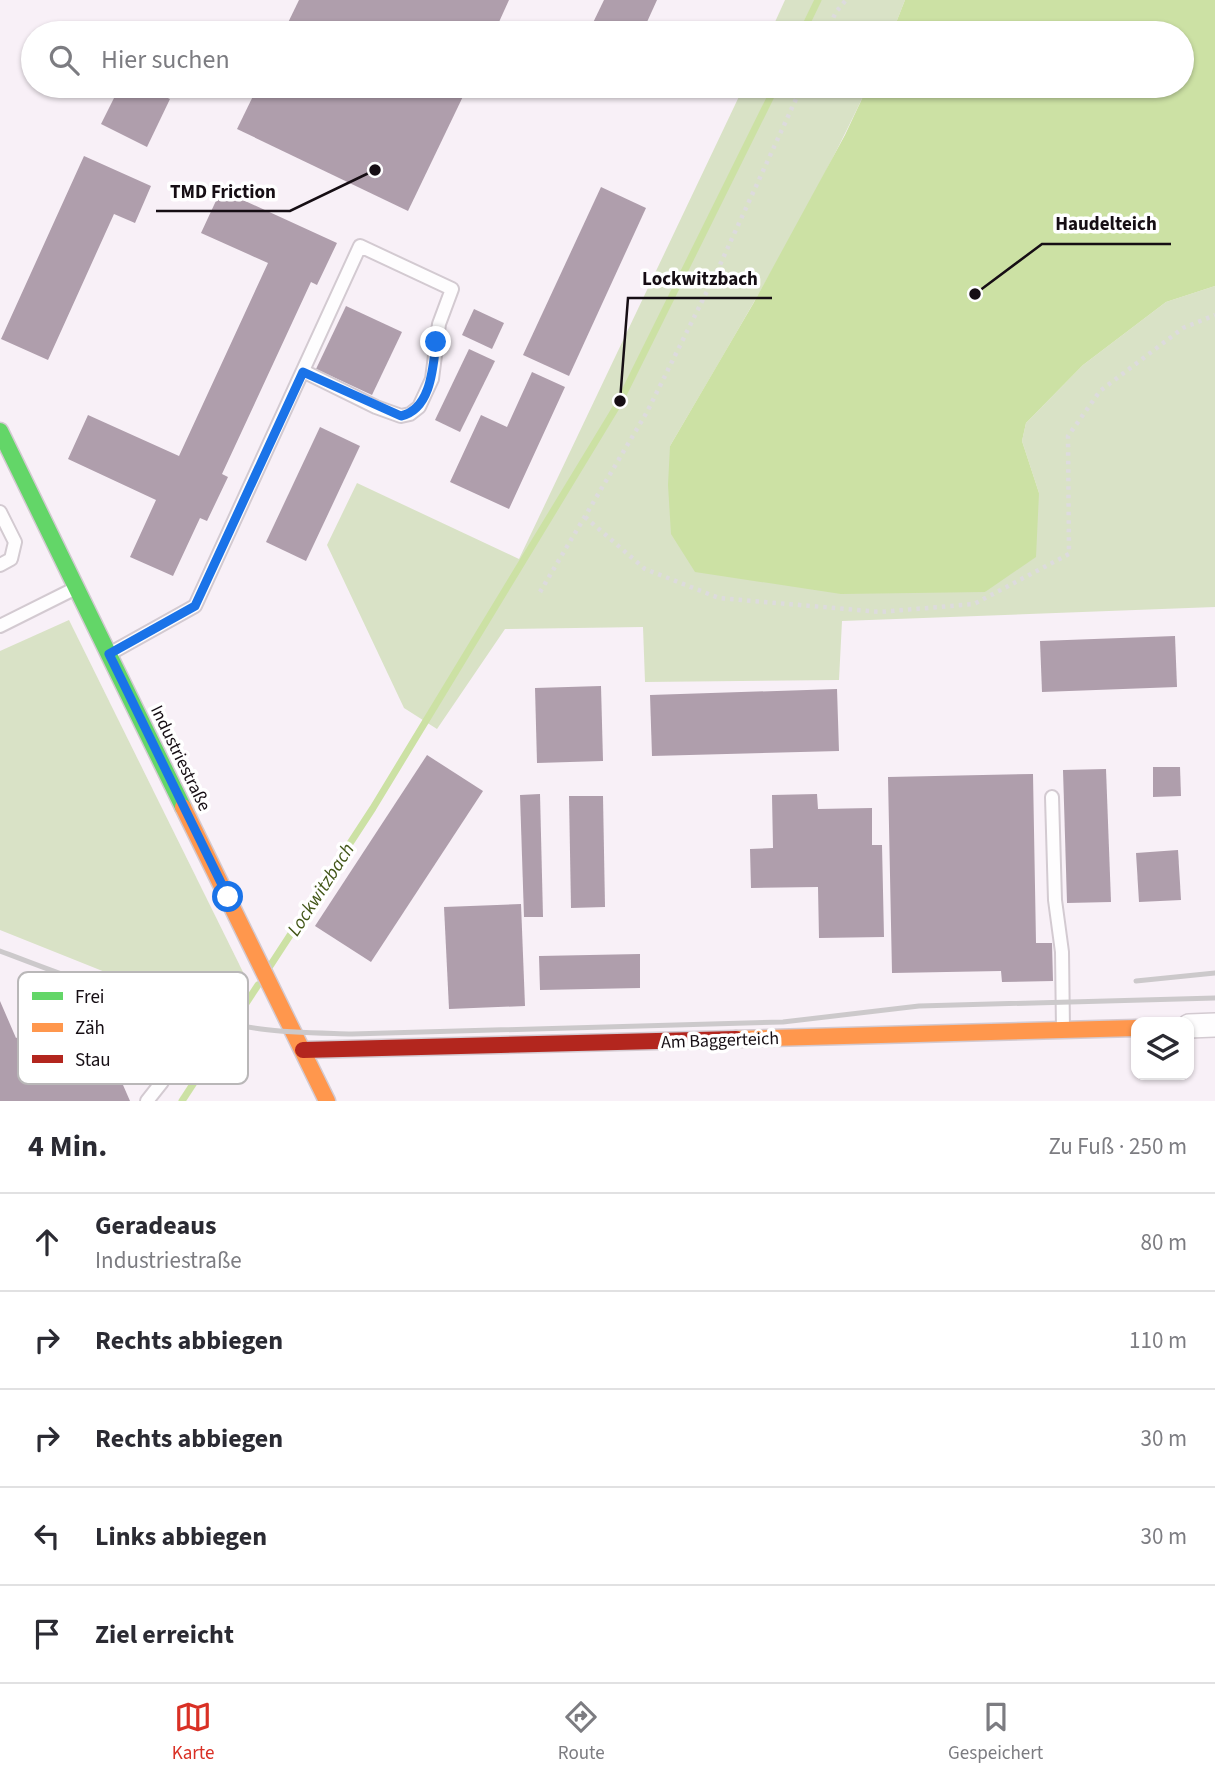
<!DOCTYPE html>
<html lang="de">
<meta charset="utf-8">
<style>
:root{--surface:#fff;--page:#f2f2f3;--text:#2b2b33;--muted:#7c7c81;--line:#e1e1e2;--accent:#d93025}
body{margin:0;font-family:"Source Sans 3",sans-serif;background:var(--page);color:var(--text)}
.controls{position:absolute;right:21px;bottom:21px;display:grid;overflow:hidden;border-radius:14px;box-shadow:0 2px 5px #0004}
.controls button{width:63px;height:63px;display:grid;place-items:center;padding:0;border:0;border-bottom:2px solid var(--line);background:var(--surface);color:var(--text);font:35px sans-serif}
.stop{position:absolute;width:21px;height:21px;margin:-16px;border:5px solid #1a73e8;border-radius:50%;background:#fff}
.stop.end{background:#1a73e8;border-color:#fff;box-shadow:0 2px 7px #0008}
.list{margin:0;padding:0;list-style:none}
h2{display:flex;justify-content:space-between;align-items:center;height:91px;margin:0;padding:0 28px;font-size:30px}
h2 small{font-size:23px;font-weight:400;color:var(--muted)}
.list li{display:grid;grid-template-columns:46px 1fr auto;gap:21px;align-items:center;box-sizing:border-box;height:98px;padding:0 28px;border-top:2px solid var(--line)}
.list b{display:block;font-size:26px;white-space:nowrap}
.list p{margin:0;font-size:23px;white-space:nowrap;color:var(--muted)}
.list em{font-size:23px;font-style:normal;color:var(--muted)}
.icon{flex:none;width:38px;height:38px;fill:none;stroke:currentColor;stroke-width:2;stroke-linecap:round;stroke-linejoin:round}
.map{position:relative;flex:none;width:1215px;height:1101px;overflow:hidden}
.search{position:absolute;background:var(--surface);box-shadow:0 2px 5px #0004;left:21px;right:21px;top:21px;height:77px;display:flex;align-items:center;gap:18px;box-sizing:border-box;padding:0 24px;border-radius:38px;color:var(--muted);font-size:26px}
.sheet{height:581px;background:var(--surface)}
nav{display:flex;justify-content:space-around;align-items:center;box-sizing:border-box;height:98px;border-top:2px solid var(--line);background:var(--surface);font-size:19px;color:var(--muted)}
nav a{display:grid;justify-items:center;gap:4px}
nav .on{color:var(--accent)}
.map>svg:first-child{display:block}
.green{fill:#d9e2c6}
.water{fill:#cce1a4}
.lines{fill:none;stroke-linecap:round;stroke-linejoin:round}
.stream{stroke:#cce1a4;stroke-width:7}
.building{fill:#af9eac}
.lane-casing{stroke:#d3cad1;stroke-width:16}
.street-casing{stroke:#d3cad1;stroke-width:26}
.fast-casing{stroke:#d3cad1;stroke-width:19}
.slow-casing{stroke:#d3cad1;stroke-width:19}
.jam-casing{stroke:#d3cad1;stroke-width:19}
.path{stroke:#dddbdd;stroke-width:4.5;stroke-dasharray:3.5 5;stroke-linecap:butt}
.lane{stroke:#fefdfe;stroke-width:12}
.street{stroke:#fefdfe;stroke-width:23}
.fast{stroke:#63d668;stroke-width:16}
.slow{stroke:#ff974d;stroke-width:16}
.jam{stroke:#b3261e;stroke-width:16}
.rail{stroke:#ccc9cb;stroke-width:5}
.route{stroke:#1a73e8;stroke-width:9}
.labels{text-anchor:middle;stroke-width:7;stroke-linejoin:round;paint-order:stroke}
.street-label{font-size:18px;fill:#160e14;stroke:#fff}
.water-label{font-size:19px;font-style:italic;fill:#425617;stroke:#fff}
.key{fill:#fff;stroke:#b9b7b8;stroke-width:2}
.key-label{font-size:19px;fill:#160e14}
.leader{fill:none;stroke:#160e14;stroke-width:2.5}
.callout-dot{fill:#160e14;stroke:#fff;stroke-width:2.5}
.callout-label{font-size:19px;text-anchor:middle;font-weight:bold;fill:#160e14;stroke:#fff;stroke-width:7;stroke-linejoin:round;paint-order:stroke}
</style>
<div class="map">
<svg width="1215" height="1101" viewBox="0 0 1215 1101">
<rect width="100%" height="100%" fill="#f8f0f7"/>
<g class="green">
<polygon points="785,0 905,0 892,33 770,33"/>
<path d="M 744,86 L 868,86 C 810,210 739,328 670,446 L 913,592 L 985,592 L 1039,493 L 1022,441 L 1026,423 L 1083,365 L 1166,302 L 1215,286 L 1215,607 L 842,621 L 839,680 L 645,682 L 643,627 L 505,629 L 437,729 L 404,708 L 327,545 L 357,483 L 519,559 Z"/>
<polygon points="69,620 243,972 220,1007 120,978 0,930 0,651"/>
</g>
<polygon class="water" points="905,0 1215,0 1215,286 1166,302 1083,365 1026,423 1022,441 1039,493 1036,557 985,592 841,594 695,572 671,534 668,485 670,446 753,304 845,135 868,86 1182,86 1182,33 892,33"/>
<g class="lines">
<g class="stream">
<polyline points="802,33 818,0"/>
<polyline points="270,966 373,808 620,401 776,86"/>
<polyline points="182,1101 258,985"/>
</g>
</g>
<g class="building">
<polygon points="299,0 509,0 494,33 283,33"/>
<polygon points="604,0 657,0 642,33 588,33"/>
<polygon points="120,86 142,86 170,99 147,147 101,124"/>
<polygon points="258,86 468,86 408,211 237,129"/>
<polygon points="84,156 151,186 135,223 114,214 48,360 1,339"/>
<polygon points="601,187 646,208 569,376 523,355"/>
<polygon points="221,190 337,243 317,285 311,282 222,474 228,477 207,521 200,518 173,576 130,557 156,500 68,459 88,415 179,456 268,263 201,233"/>
<polygon points="346,306 402,332 372,395 316,369"/>
<polygon points="474,309 504,323 492,349 462,335"/>
<polygon points="469,349 495,361 460,432 435,420"/>
<polygon points="532,372 565,387 509,509 450,482 481,415 507,427"/>
<polygon points="320,427 360,446 306,561 266,542"/>
<polygon points="1175,636 1177,687 1042,692 1040,641"/>
<polygon points="601,686 603,761 537,763 535,688"/>
<polygon points="837,689 839,751 652,756 650,695"/>
<polygon points="427,755 483,791 371,962 315,926"/>
<polygon points="1153,767 1180,767 1181,796 1153,797"/>
<polygon points="1106,769 1111,902 1067,903 1063,770"/>
<polygon points="1033,774 1036,943 1052,943 1053,981 1002,982 1001,971 892,973 888,777"/>
<polygon points="540,794 543,917 524,917 520,795"/>
<polygon points="817,794 818,809 872,808 872,845 882,845 884,937 819,938 818,887 751,888 750,849 773,848 772,795"/>
<polygon points="569,796 603,796 605,907 571,908"/>
<polygon points="1178,850 1181,900 1139,902 1136,853"/>
<polygon points="521,904 525,1006 449,1009 444,907"/>
<polygon points="640,954 640,988 540,990 539,956"/>
<polygon points="0,1001 16,1038 89,1007 130,1101 0,1101"/>
</g>
<g class="lines">
<defs>
<g id="lane">
<polyline points="0,512 15,542 11,559 0,565"/>
<polyline points="0,626 76,588"/>
<polyline points="109,654 195,606 360,246 452,289 439,324 432,379 419,407 410,414 401,416 376,407 303,371"/>
<polyline points="1052,797 1055,900 1062,952 1063,1029"/>
<polyline points="135,1047 162,1082 147,1101"/>
</g>
<polyline id="street" points="1189,1026 1215,1025"/>
<polyline id="fast" points="0,431 183,807"/>
<g id="slow">
<polyline points="183,807 327,1101"/>
<polyline points="736,1039 1136,1028"/>
</g>
<polyline id="jam" points="303,1050 736,1039"/>
</defs>
<use href="#lane" class="lane-casing"/>
<use href="#street" class="street-casing"/>
<use href="#fast" class="fast-casing"/>
<use href="#slow" class="slow-casing"/>
<use href="#jam" class="jam-casing"/>
<g class="path">
<polyline points="826,33 836,12 846,0"/>
<polyline points="585,517 645,569 719,598 880,612 974,604 1069,554 1068,436 1100,391 1183,328 1215,315"/>
<polyline points="540,592 647,412 718,269 802,86"/>
</g>
<use href="#lane" class="lane"/>
<use href="#street" class="street"/>
<use href="#fast" class="fast"/>
<use href="#slow" class="slow"/>
<use href="#jam" class="jam"/>
<g class="rail">
<path d="M 0,951 C 84,983 171,1017 261,1029 C 291,1033 321,1033 352,1034 L 783,1022 L 919,1006 L 1215,998"/>
<polyline points="1136,981 1215,973"/>
</g>
</g>
<g class="lines">
<path class="route" d="M 228,897 L 109,654 L 195,606 L 303,372 L 401,416 C 431,409 433,368 436,342"/>
</g>
<g class="labels">
<g class="street-label">
<text transform="translate(181 758) rotate(64)" y="6">Industriestraße</text>
<text transform="translate(720 1040) rotate(-2)" y="6">Am Baggerteich</text>
</g>
<g class="water-label">
<text transform="translate(320 889) rotate(-57)" y="7">Lockwitzbach</text>
</g>
</g>
<rect x="18" y="972" width="230" height="112" rx="10" class="key"/>
<rect x="32" y="992" width="31" height="8" fill="#63d668"/>
<rect x="32" y="1023" width="31" height="9" fill="#ff974d"/>
<rect x="32" y="1055" width="31" height="8" fill="#b3261e"/>
<g class="key-label">
<text x="75" y="1003">Frei</text>
<text x="75" y="1034">Zäh</text>
<text x="75" y="1066">Stau</text>
</g>
<path class="leader" d="M375 170L290 211H156M975 294L1042 244H1171M620 401L628 298H772"/>
<g class="callout-dot">
<circle cx="375" cy="170" r="7"/>
<circle cx="975" cy="294" r="7"/>
<circle cx="620" cy="401" r="7"/>
</g>
<g class="callout-label">
<text x="223" y="198">TMD Friction</text>
<text x="1106" y="230">Haudelteich</text>
<text x="700" y="285">Lockwitzbach</text>
</g>
</svg>
<div class="controls">
<button><svg class="icon" aria-label="layers" viewBox="0 0 24 24"><path d="M12 4l9 5-9 5-9-5zM3 14l9 5 9-5"/></svg></button>
</div>
<div class="stop" style="left:228px;top:897px"></div>
<div class="stop end" style="left:436px;top:342px"></div>
<div class="search"><svg class="icon" aria-label="search" viewBox="0 0 24 24"><circle cx="10" cy="10" r="6"/><path d="M15 15l6 6"/></svg>Hier suchen</div>
</div>
<section class="sheet">
<h2>4 Min.<small>Zu Fuß · 250 m</small></h2>
<ul class="list">
<li><svg class="icon" aria-label="ahead" viewBox="0 0 24 24"><path d="M12 20V5M6 11l6-6 6 6"/></svg><div><b>Geradeaus</b><p>Industriestraße</p></div><em>80 m</em></li>
<li><svg class="icon" aria-label="right" viewBox="0 0 24 24"><path d="M7 20v-9h11M14 6l5 5-5 5"/></svg><div><b>Rechts abbiegen</b></div><em>110 m</em></li>
<li><svg class="icon" aria-label="right" viewBox="0 0 24 24"><path d="M7 20v-9h11M14 6l5 5-5 5"/></svg><div><b>Rechts abbiegen</b></div><em>30 m</em></li>
<li><svg class="icon" aria-label="left" viewBox="0 0 24 24"><path d="M17 20v-9H6M10 6l-5 5 5 5"/></svg><div><b>Links abbiegen</b></div><em>30 m</em></li>
<li><svg class="icon" aria-label="arrive" viewBox="0 0 24 24"><path d="M6 21V4h12l-3 4 3 4H6"/></svg><div><b>Ziel erreicht</b></div></li>
</ul>
</section>
<nav>
<a class="on"><svg class="icon" aria-label="map" viewBox="0 0 24 24"><path d="M3 6l6-2 6 2 6-2v14l-6 2-6-2-6 2zM9 4v14M15 6v14"/></svg>Karte</a>
<a><svg class="icon" aria-label="directions" viewBox="0 0 24 24"><path d="M12 3l9 9-9 9-9-9zM9 14v-3h6M13 9l2 2-2 2"/></svg>Route</a>
<a><svg class="icon" aria-label="saved" viewBox="0 0 24 24"><path d="M7 4h10v16l-5-4-5 4z"/></svg>Gespeichert</a>
</nav>
